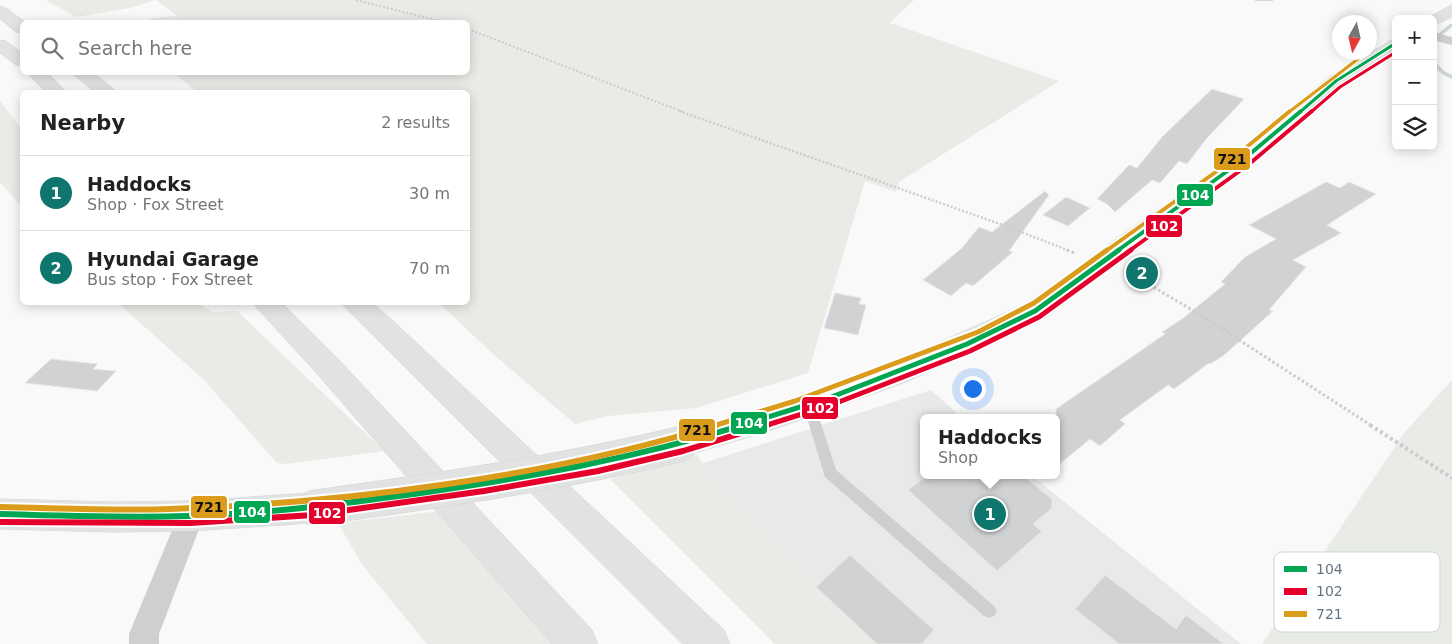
<!DOCTYPE html>
<meta charset="utf-8">
<style>
:root{--surface:#fff;--page:#f2f2f2;--text:#222;--muted:#767676;--line:#e0e0e0;--accent:#0f766e}
body{margin:0;font-family:"DejaVu Sans",sans-serif;background:var(--page);color:var(--text)}
.controls{position:absolute;right:15px;top:15px;display:grid;overflow:hidden;border-radius:8px;box-shadow:0 2px 12px #0003}
.controls button{width:45px;height:45px;display:grid;place-items:center;padding:0;border:0;border-bottom:1px solid var(--line);background:var(--surface);color:var(--text);font:25px sans-serif}
.compass{position:absolute;left:1332px;top:15px;width:45px;height:45px;border-radius:50%;background:var(--surface);box-shadow:0 2px 12px #0003;rotate:188deg}
.you{position:absolute;left:972px;top:388px;width:18px;height:18px;margin:-12px;border:4px solid #fff;border-radius:50%;background:#1a73e8;box-shadow:0 0 0 8px #1a73e833}
.badge{display:grid;place-items:center;width:32px;height:32px;border-radius:50%;background:var(--accent);color:#fff;font-size:16px;font-weight:700}
.pin{position:absolute;translate:-50% -50%;border:2px solid #fff;box-shadow:0 1px 5px #0006}
.popup{position:absolute;left:920px;top:414px;width:140px;height:65px;box-sizing:border-box;display:grid;place-content:center;border-radius:8px;background:var(--surface);filter:drop-shadow(0 1px 4px #0005);font-size:16px;white-space:nowrap;color:var(--muted)}
.popup b{font-size:19px;color:var(--text)}
.popup::after{content:'';position:absolute;left:50%;top:100%;margin-left:-10px;border:10px solid transparent;border-top-color:var(--surface)}
.list{margin:0;padding:0;list-style:none}
h2{display:flex;justify-content:space-between;align-items:center;height:65px;margin:0;padding:0 20px;font-size:21px}
h2 small{font-size:16px;font-weight:400;color:var(--muted)}
.list li{display:grid;grid-template-columns:32px 1fr auto;gap:15px;align-items:center;box-sizing:border-box;height:75px;padding:0 20px;border-top:1px solid var(--line)}
.list b{display:block;font-size:19px;white-space:nowrap}
.list p{margin:0;font-size:16px;white-space:nowrap;color:var(--muted)}
.list em{font-size:16px;font-style:normal;color:var(--muted)}
.icon{flex:none;width:28px;height:28px;fill:none;stroke:currentColor;stroke-width:2;stroke-linecap:round;stroke-linejoin:round}
.map{position:relative;flex:none;width:1452px;height:644px;overflow:hidden}
.search{position:absolute;background:var(--surface);box-shadow:0 2px 12px #0003;left:20px;top:20px;width:450px;height:55px;display:flex;align-items:center;gap:12px;box-sizing:border-box;padding:0 18px;border-radius:8px;color:var(--muted);font-size:19px}
.panel{position:absolute;background:var(--surface);box-shadow:0 2px 12px #0003;left:20px;top:90px;width:450px;height:215px;border-radius:8px}
.map>svg:first-child{display:block}
.built{fill:#e8e9e9}
.green{fill:#e8ebe6}
.lines{fill:none;stroke-linecap:round;stroke-linejoin:round}
.stream{fill:#ced6d9;fill-rule:evenodd}
.building{fill:#d0d2d3;stroke:#e8e8e8}
.primary-casing{stroke:#d5d6d7;stroke-width:1}
.highway-casing{stroke:#d5d6d6;stroke-width:1}
.path-far3{stroke:#cbcccd;stroke-width:2;stroke-dasharray:2 2;stroke-linecap:butt}
.path-far2{stroke:#cbcccd;stroke-width:2.5;stroke-dasharray:2 2;stroke-linecap:butt}
.path-far1{stroke:#cbcccd;stroke-width:3;stroke-dasharray:2.5 2.5;stroke-linecap:butt}
.path{stroke:#cbcccd;stroke-width:4;stroke-dasharray:3 3;stroke-linecap:butt}
.lane{fill:#cecfd0;fill-rule:evenodd}
.street{fill:#cecfd0;fill-rule:evenodd}
.primary{fill:#e1e2e2;fill-rule:evenodd}
.highway{fill:#e1e2e2;fill-rule:evenodd}
.primary-bridge-casing{stroke:#d5d6d7;stroke-width:36;stroke-linecap:butt}
.primary-bridge{stroke:#e1e2e2;stroke-width:35}
.bus-1-far3-casing{stroke:#fff;stroke-width:5.5}
.bus-1-far2-casing{stroke:#fff;stroke-width:7}
.bus-1-far1-casing{stroke:#fff;stroke-width:9}
.bus-1-casing{stroke:#fff;stroke-width:10}
.bus-2-far3-casing{stroke:#fff;stroke-width:5.5}
.bus-2-far2-casing{stroke:#fff;stroke-width:7}
.bus-2-far1-casing{stroke:#fff;stroke-width:9}
.bus-2-casing{stroke:#fff;stroke-width:10}
.bus-3-far3-casing{stroke:#fff;stroke-width:5.5}
.bus-3-far2-casing{stroke:#fff;stroke-width:7}
.bus-3-far1-casing{stroke:#fff;stroke-width:9}
.bus-3-casing{stroke:#fff;stroke-width:10}
.bus-1-far3{stroke:#00a651;stroke-width:3}
.bus-1-far2{stroke:#00a651;stroke-width:4}
.bus-1-far1{stroke:#00a651;stroke-width:5}
.bus-1{stroke:#00a651;stroke-width:6}
.bus-2-far3{stroke:#e4002b;stroke-width:3}
.bus-2-far2{stroke:#e4002b;stroke-width:4}
.bus-2-far1{stroke:#e4002b;stroke-width:5}
.bus-2{stroke:#e4002b;stroke-width:6}
.bus-3-far3{stroke:#da9c1a;stroke-width:3}
.bus-3-far2{stroke:#da9c1a;stroke-width:4}
.bus-3-far1{stroke:#da9c1a;stroke-width:5}
.bus-3{stroke:#da9c1a;stroke-width:6}
.key{fill:#fff;stroke:#d1d6da;stroke-width:1}
.key-label{font-size:14px;fill:#657683}
.line-badge{stroke:#fff;stroke-width:2}
.badge-label{font-size:14px;text-anchor:middle;font-weight:bold;fill:#fff}
.pale-badge-label{font-size:14px;text-anchor:middle;font-weight:bold;fill:#111}
</style>
<div class="map">
<svg width="1452" height="644" viewBox="0 0 1452 644">
<rect width="100%" height="100%" fill="#f9f9f9"/>
<polygon class="built" points="931,390 962,418 924,418 924,475 1031,475 1241,644 857,644 688,468"/>
<g class="green">
<polygon points="46,0 155,0 130,8 76,17"/>
<polygon points="156,0 914,0 890,23 1059,81 899,182 896,192 865,181 808,373 696,408 608,416 575,424 493,354 439,303 468,302 468,92 197,92 174,73 468,72 468,22 141,22 154,18 178,16"/>
<polygon points="0,101 22,129 22,207 0,182"/>
<polygon points="118,303 197,303 212,312 237,311 384,451 287,464 277,463 204,380"/>
<polygon points="1452,380 1452,644 1262,644 1405,432"/>
<polygon points="698,455 713,484 876,644 775,644 610,479"/>
<polygon points="466,508 577,644 427,644 363,566 338,523"/>
</g>
<g class="lines">
<g class="stream">
<polygon points="1254,0 1274,0 1272,1 1256,1"/>
<polygon points="1450,24 1452,24 1452,27 1433,42 1433,38"/>
<path d="M 1433,59 L 1444,71 L 1452,75 L 1452,79 C 1443,75 1433,70 1433,59 Z"/>
</g>
</g>
<g class="building">
<polygon points="1212,89 1244,99 1207,138 1187,164 1179,161 1160,183 1152,180 1115,212 1107,204 1097,199 1129,165 1137,168 1162,137"/>
<polygon points="1326,182 1340,188 1349,182 1376,194 1327,225 1341,233 1293,260 1306,267 1269,310 1273,311 1223,356 1210,364 1209,363 1174,389 1168,385 1120,420 1125,424 1100,446 1090,439 1056,467 1056,409 1165,334 1162,332 1182,319 1225,284 1221,282 1245,257 1276,239 1249,225"/>
<polygon points="1045,191 1049,195 1009,251 1013,252 973,286 966,283 951,296 923,280 962,248 979,227 992,232"/>
<polygon points="1066,197 1090,208 1068,226 1043,215"/>
<polygon points="835,293 861,298 859,304 866,305 858,335 824,328"/>
<polygon points="51,359 98,364 93,369 116,371 97,391 25,383"/>
<polygon points="928,475 1022,475 1052,499 1052,508 1033,524 1042,531 997,571 908,490"/>
<polygon points="850,555 934,630 922,644 877,644 816,587"/>
<polygon points="1105,575 1176,629 1186,615 1224,644 1119,644 1075,609"/>
</g>
<g class="lines">
<defs>
<g id="primary">
<polygon points="1452,5 1452,17 1433,26 1433,19 1426,19"/>
<polygon points="1396,38 1396,51 1343,85 1252,164 1045,318 906,382 769,431 681,457 670,453 665,444 670,435 756,410 886,366 1025,304 1236,154 1329,77"/>
<polygon points="312,493 324,498 329,508 324,518 312,523 191,531 113,532 0,529 0,499 113,502 191,501"/>
</g>
<g id="highway">
<polygon points="0,6 6,8 25,22 22,22 22,33 16,32 0,19"/>
<polygon points="0,40 6,41 22,53 22,66 16,65 0,53"/>
<polygon points="27,72 47,72 66,92 46,92"/>
<polygon points="71,72 93,72 117,92 95,92"/>
<polygon points="252,302 281,302 339,360 592,630 598,644 552,644 319,376"/>
<polygon points="340,302 371,302 391,319 724,630 730,644 683,644"/>
</g>
</defs>
<use href="#primary" class="primary-casing"/>
<use href="#highway" class="highway-casing"/>
<g class="path-far3">
<polyline points="356,0 443,22"/>
<polyline points="468,29 683,112"/>
</g>
<polyline class="path-far2" points="679,111 1003,225 1070,251"/>
<g class="path-far1">
<polyline points="1067,250 1074,253"/>
<polyline points="1128,272 1199,314 1372,426"/>
</g>
<polyline class="path" points="1370,425 1452,478"/>
<polygon class="lane" points="809,400 813,402 815,405 836,470 994,606 997,611 994,616 989,618 984,616 825,477 803,405 805,402"/>
<g class="street">
<polygon points="1433,32 1452,37 1452,45 1433,40"/>
<polygon points="191,504 200,508 204,516 159,634 159,644 129,644 129,634 178,516 182,508"/>
</g>
<use href="#primary" class="primary"/>
<use href="#highway" class="highway"/>
<defs>
<path id="primary-bridge" d="M 312,508 C 436,491 559,473 681,444"/>
</defs>
<use href="#primary-bridge" class="primary-bridge-casing"/>
<use href="#primary-bridge" class="primary-bridge"/>
<defs>
<polyline id="bus-1-far3" points="1300,112 1336,81 1396,43"/>
<polyline id="bus-1-far2" points="1117,251 1244,159 1301,111"/>
<polyline id="bus-1-far1" points="739,426 829,398 967,344 1035,311 1119,250"/>
<path id="bus-1" d="M 0,514 C 63,516 126,518 189,516 C 265,514 340,504 414,494 C 526,478 636,458 743,425"/>
<polyline id="bus-2-far3" points="1311,112 1340,87 1396,52"/>
<polyline id="bus-2-far2" points="1129,251 1248,165 1312,111"/>
<polyline id="bus-2-far1" points="764,426 831,405 970,351 1039,317 1131,250"/>
<polyline id="bus-2" points="0,522 191,523 313,515 484,491 598,471 683,451 768,425"/>
<polyline id="bus-3-far3" points="1289,112 1367,52"/>
<polyline id="bus-3-far2" points="1106,251 1224,166 1290,111"/>
<polyline id="bus-3-far1" points="713,426 795,401 978,332 1034,303 1107,250"/>
<path id="bus-3" d="M 0,507 C 57,508 113,511 170,509 C 348,503 547,477 717,425"/>
</defs>
<use href="#bus-1-far3" class="bus-1-far3-casing"/>
<use href="#bus-1-far2" class="bus-1-far2-casing"/>
<use href="#bus-1-far1" class="bus-1-far1-casing"/>
<use href="#bus-1" class="bus-1-casing"/>
<use href="#bus-2-far3" class="bus-2-far3-casing"/>
<use href="#bus-2-far2" class="bus-2-far2-casing"/>
<use href="#bus-2-far1" class="bus-2-far1-casing"/>
<use href="#bus-2" class="bus-2-casing"/>
<use href="#bus-3-far3" class="bus-3-far3-casing"/>
<use href="#bus-3-far2" class="bus-3-far2-casing"/>
<use href="#bus-3-far1" class="bus-3-far1-casing"/>
<use href="#bus-3" class="bus-3-casing"/>
<use href="#bus-1-far3" class="bus-1-far3"/>
<use href="#bus-1-far2" class="bus-1-far2"/>
<use href="#bus-1-far1" class="bus-1-far1"/>
<use href="#bus-1" class="bus-1"/>
<use href="#bus-2-far3" class="bus-2-far3"/>
<use href="#bus-2-far2" class="bus-2-far2"/>
<use href="#bus-2-far1" class="bus-2-far1"/>
<use href="#bus-2" class="bus-2"/>
<use href="#bus-3-far3" class="bus-3-far3"/>
<use href="#bus-3-far2" class="bus-3-far2"/>
<use href="#bus-3-far1" class="bus-3-far1"/>
<use href="#bus-3" class="bus-3"/>
</g>
<rect x="1274" y="552" width="166" height="80" rx="8" class="key"/>
<rect x="1284" y="566" width="23" height="6" fill="#00a651"/>
<rect x="1284" y="588" width="23" height="7" fill="#e4002b"/>
<rect x="1284" y="611" width="23" height="6" fill="#da9c1a"/>
<g class="key-label">
<text x="1316" y="574">104</text>
<text x="1316" y="596">102</text>
<text x="1316" y="619">721</text>
</g>
<g class="line-badge">
<rect x="1213" y="147" width="38" height="24" rx="5" fill="#da9c1a"/>
<rect x="1176" y="183" width="38" height="24" rx="5" fill="#00a651"/>
<rect x="1145" y="214" width="38" height="24" rx="5" fill="#e4002b"/>
<rect x="801" y="396" width="38" height="24" rx="5" fill="#e4002b"/>
<rect x="730" y="411" width="38" height="24" rx="5" fill="#00a651"/>
<rect x="678" y="418" width="38" height="24" rx="5" fill="#da9c1a"/>
<rect x="190" y="495" width="38" height="24" rx="5" fill="#da9c1a"/>
<rect x="233" y="500" width="38" height="24" rx="5" fill="#00a651"/>
<rect x="308" y="501" width="38" height="24" rx="5" fill="#e4002b"/>
</g>
<g class="badge-label">
<text x="1195" y="200">104</text>
<text x="1164" y="231">102</text>
<text x="820" y="413">102</text>
<text x="749" y="428">104</text>
<text x="252" y="517">104</text>
<text x="327" y="518">102</text>
</g>
<g class="pale-badge-label">
<text x="1232" y="164">721</text>
<text x="697" y="435">721</text>
<text x="209" y="512">721</text>
</g>
</svg>
<div class="controls">
<button>+</button>
<button>−</button>
<button><svg class="icon" aria-label="layers" viewBox="0 0 24 24"><path d="M12 4l9 5-9 5-9-5zM3 14l9 5 9-5"/></svg></button>
</div>
<svg class="compass" viewBox="-18 -18 36 36"><path d="M0-13l5 13h-10z" fill="#e53935"/><path d="M0 13l5-13h-10z" fill="#767676"/></svg>
<div class="you"></div>
<div class="pin badge" style="left:990px;top:514px">1</div>
<div class="popup"><b>Haddocks</b>Shop</div>
<div class="pin badge" style="left:1142px;top:273px">2</div>
<div class="search"><svg class="icon" aria-label="search" viewBox="0 0 24 24"><circle cx="10" cy="10" r="6"/><path d="M15 15l6 6"/></svg>Search here</div>
<section class="panel">
<h2>Nearby<small>2 results</small></h2>
<ul class="list">
<li><span class="badge">1</span><div><b>Haddocks</b><p>Shop · Fox Street</p></div><em>30 m</em></li>
<li><span class="badge">2</span><div><b>Hyundai Garage</b><p>Bus stop · Fox Street</p></div><em>70 m</em></li>
</ul>
</section>
</div>
